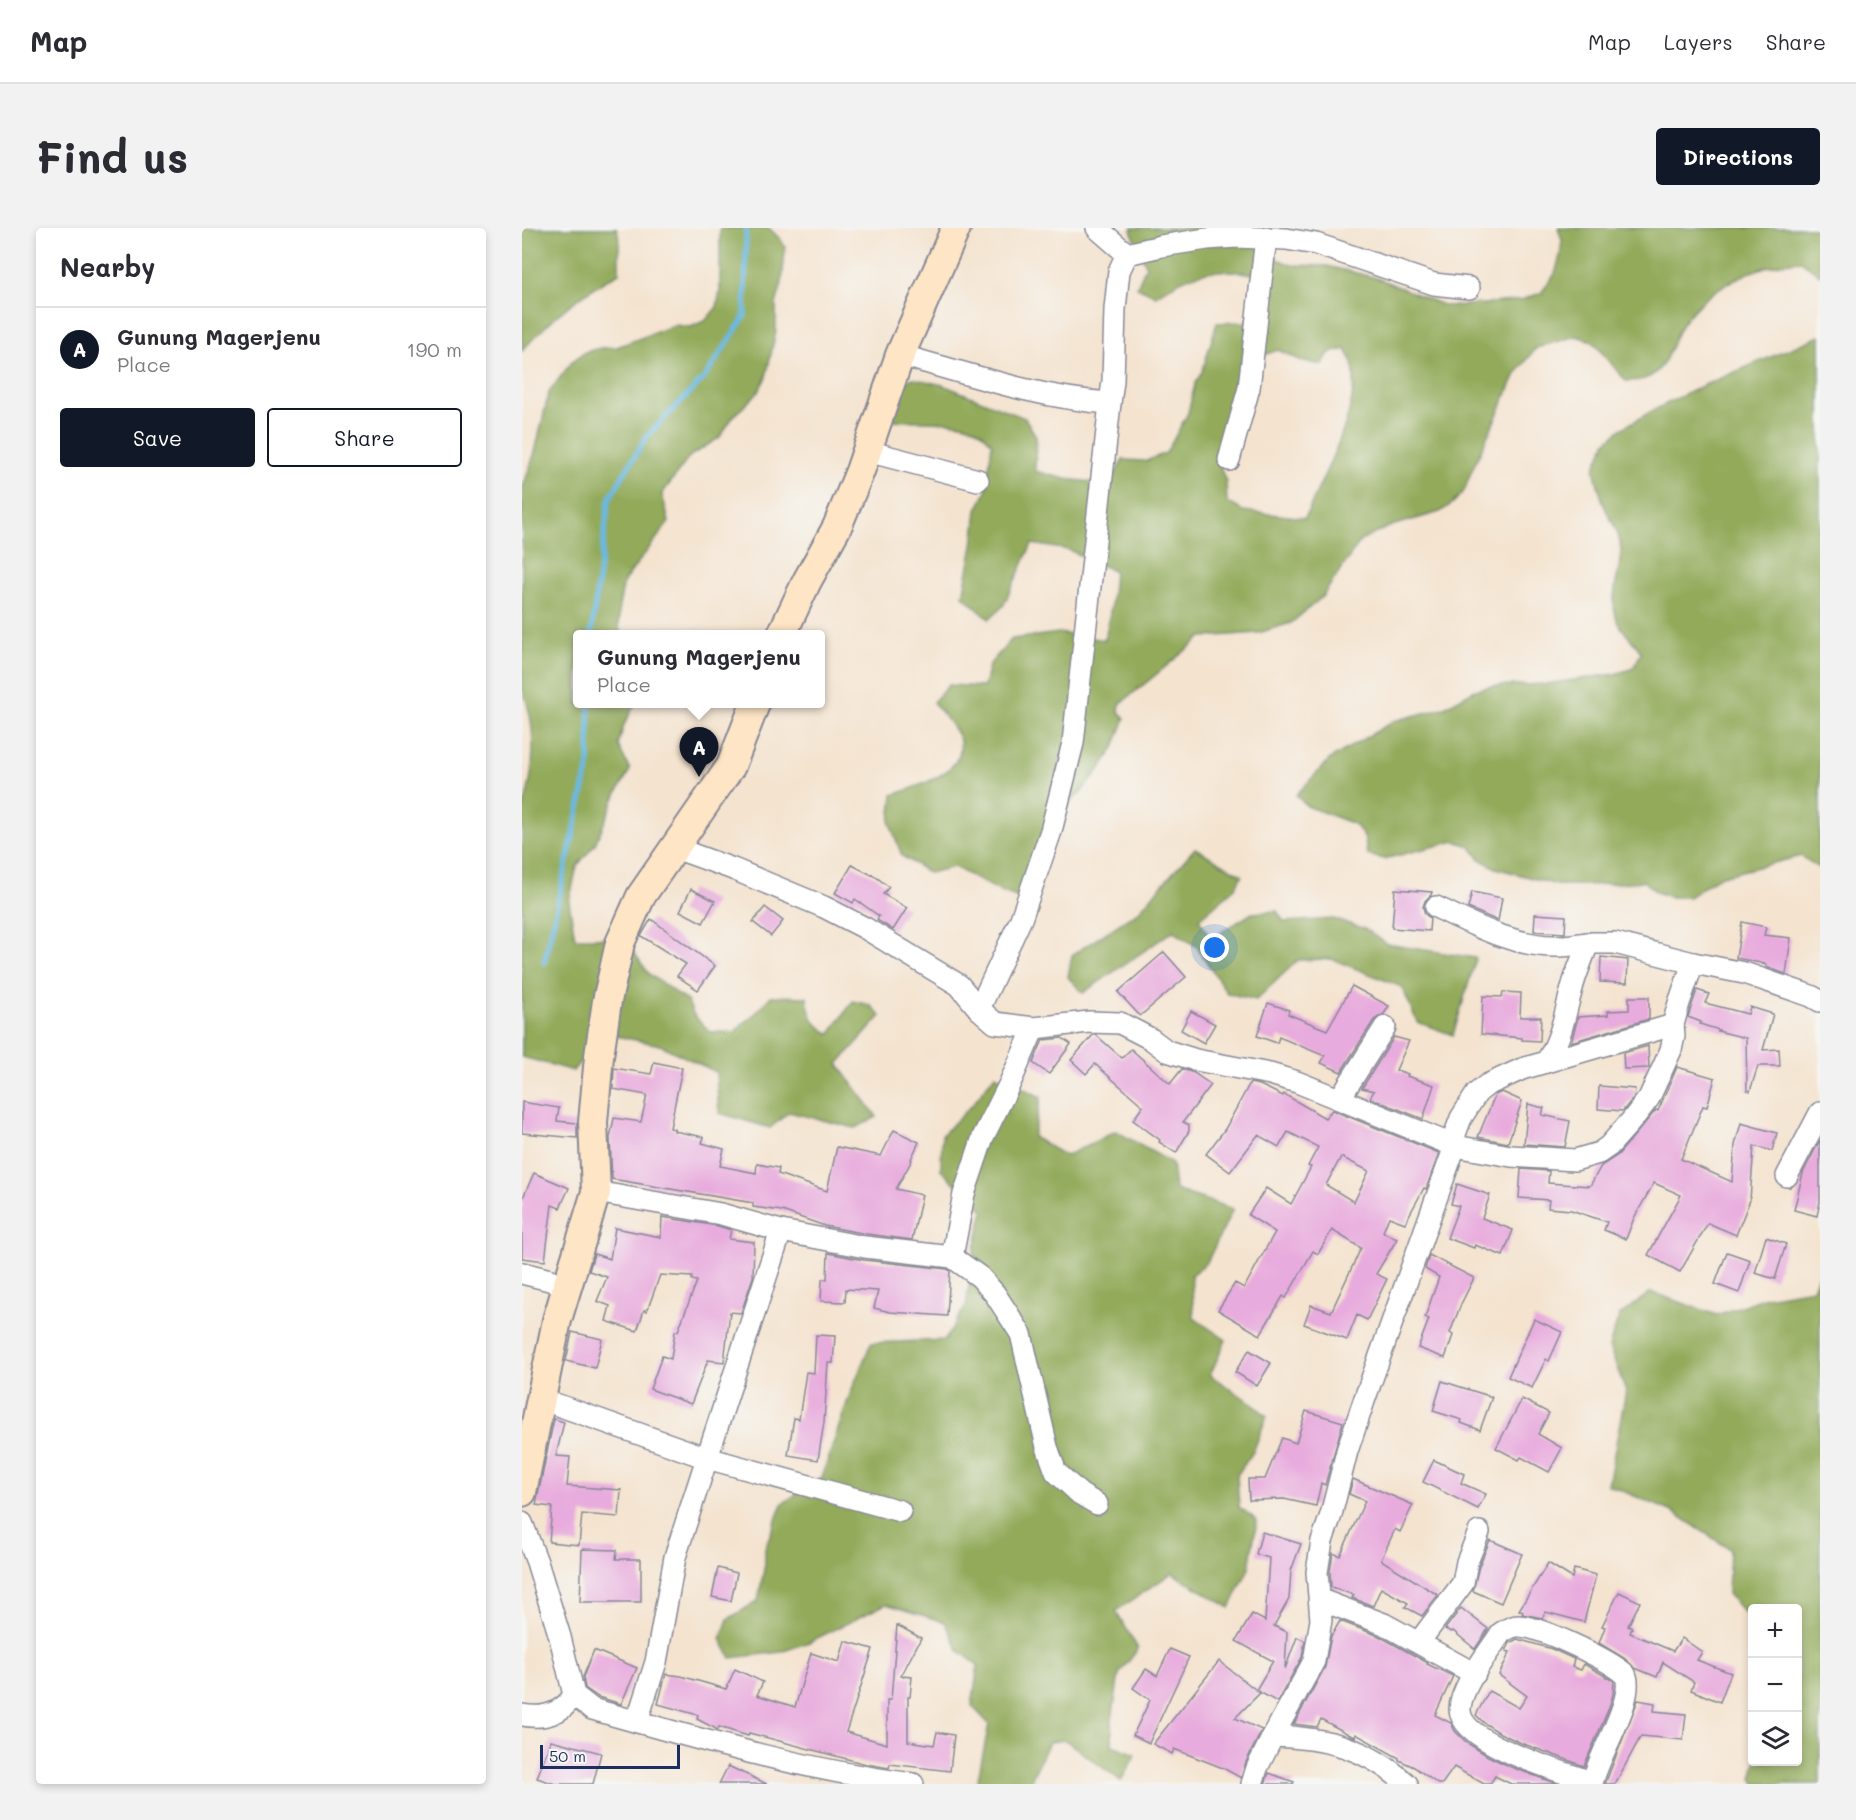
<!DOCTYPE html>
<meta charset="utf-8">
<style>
:root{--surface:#fff;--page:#f2f2f3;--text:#2b2b33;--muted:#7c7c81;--line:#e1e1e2;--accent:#111827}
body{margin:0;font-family:Mali,sans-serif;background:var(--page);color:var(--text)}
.controls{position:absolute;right:18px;bottom:18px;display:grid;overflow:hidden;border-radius:6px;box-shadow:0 3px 9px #0003}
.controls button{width:54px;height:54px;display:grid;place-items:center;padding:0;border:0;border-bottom:2px solid var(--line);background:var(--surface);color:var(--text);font:30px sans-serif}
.scale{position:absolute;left:18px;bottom:15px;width:140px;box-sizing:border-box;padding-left:6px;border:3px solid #1b2f5e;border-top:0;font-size:16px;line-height:21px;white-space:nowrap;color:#1b2f5e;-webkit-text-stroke:4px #f6f6f2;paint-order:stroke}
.you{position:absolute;left:693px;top:720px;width:21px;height:21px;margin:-15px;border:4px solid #fff;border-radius:50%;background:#1a73e8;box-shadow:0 0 0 9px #1a73e833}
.badge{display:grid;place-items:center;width:39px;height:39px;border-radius:50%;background:var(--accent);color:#fff;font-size:20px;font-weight:700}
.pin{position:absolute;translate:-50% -50px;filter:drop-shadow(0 2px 3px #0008)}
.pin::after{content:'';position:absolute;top:32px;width:21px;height:18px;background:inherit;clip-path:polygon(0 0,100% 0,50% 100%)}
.popup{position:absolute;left:51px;top:402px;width:252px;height:78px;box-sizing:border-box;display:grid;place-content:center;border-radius:6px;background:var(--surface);filter:drop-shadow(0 2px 4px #0005);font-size:20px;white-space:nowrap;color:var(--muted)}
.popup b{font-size:22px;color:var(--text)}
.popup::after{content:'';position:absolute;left:50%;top:100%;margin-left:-12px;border:12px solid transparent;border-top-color:var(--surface)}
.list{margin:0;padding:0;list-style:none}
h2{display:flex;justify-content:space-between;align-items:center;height:78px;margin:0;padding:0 24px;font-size:26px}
h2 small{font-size:20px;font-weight:400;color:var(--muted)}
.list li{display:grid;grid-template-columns:39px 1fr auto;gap:18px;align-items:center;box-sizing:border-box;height:84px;padding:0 24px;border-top:2px solid var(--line)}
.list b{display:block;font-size:22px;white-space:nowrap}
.list p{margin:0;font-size:20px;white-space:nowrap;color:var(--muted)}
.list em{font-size:20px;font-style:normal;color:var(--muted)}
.actions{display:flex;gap:12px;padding:18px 24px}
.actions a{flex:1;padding:14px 0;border:2px solid var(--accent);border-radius:6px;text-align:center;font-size:21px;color:var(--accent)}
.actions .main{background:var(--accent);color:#fff}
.icon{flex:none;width:33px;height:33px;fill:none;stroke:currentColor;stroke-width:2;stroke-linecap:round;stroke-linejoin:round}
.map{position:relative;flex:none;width:1298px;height:1556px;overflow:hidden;border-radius:6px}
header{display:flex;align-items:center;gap:36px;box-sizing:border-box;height:84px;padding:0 30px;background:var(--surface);border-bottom:2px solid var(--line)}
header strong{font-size:28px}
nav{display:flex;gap:33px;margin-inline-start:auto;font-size:21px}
.intro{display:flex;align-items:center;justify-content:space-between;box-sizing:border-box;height:144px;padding:0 36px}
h1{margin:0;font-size:42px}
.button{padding:15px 27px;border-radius:6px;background:var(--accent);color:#fff;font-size:21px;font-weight:700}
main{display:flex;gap:36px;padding:0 36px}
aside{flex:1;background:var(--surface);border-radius:6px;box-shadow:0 3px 9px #0003}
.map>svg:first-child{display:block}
.forest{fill:#92aa5a;stroke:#566c5c;stroke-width:1.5;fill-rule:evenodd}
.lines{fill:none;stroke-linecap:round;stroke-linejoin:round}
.stream{stroke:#68bae4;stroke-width:5}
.building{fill:#e8abdd;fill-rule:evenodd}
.minor-casing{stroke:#888996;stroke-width:24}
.secondary-casing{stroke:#888996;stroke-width:32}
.minor{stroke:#fff;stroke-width:21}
.secondary{stroke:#fde5c5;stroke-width:28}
</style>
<header>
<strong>Map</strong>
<nav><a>Map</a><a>Layers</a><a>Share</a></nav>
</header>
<div class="intro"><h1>Find us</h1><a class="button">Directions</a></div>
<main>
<aside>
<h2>Nearby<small></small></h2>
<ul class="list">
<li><span class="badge">A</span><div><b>Gunung Magerjenu</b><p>Place</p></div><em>190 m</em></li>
</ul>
<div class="actions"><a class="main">Save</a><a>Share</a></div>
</aside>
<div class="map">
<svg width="1298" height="1556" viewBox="0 0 1298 1556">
<rect width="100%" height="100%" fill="#f6f6f2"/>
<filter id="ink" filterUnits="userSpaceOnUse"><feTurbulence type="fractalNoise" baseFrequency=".0167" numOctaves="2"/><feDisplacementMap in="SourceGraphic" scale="12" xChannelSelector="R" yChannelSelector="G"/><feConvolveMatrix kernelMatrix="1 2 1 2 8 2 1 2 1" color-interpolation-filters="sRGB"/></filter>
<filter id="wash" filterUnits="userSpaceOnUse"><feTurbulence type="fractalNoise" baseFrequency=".008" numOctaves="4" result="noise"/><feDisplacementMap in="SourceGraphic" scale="24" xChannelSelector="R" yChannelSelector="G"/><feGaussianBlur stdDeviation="1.35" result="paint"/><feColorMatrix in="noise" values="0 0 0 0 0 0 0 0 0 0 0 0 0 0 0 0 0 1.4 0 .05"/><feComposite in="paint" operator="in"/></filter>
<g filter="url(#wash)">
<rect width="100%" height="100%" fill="#f4e3cf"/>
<g class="forest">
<path d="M 0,0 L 95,0 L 97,12 L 97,45 C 58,66 29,90 0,123 Z"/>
<path d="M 198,0 L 247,0 L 259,12 L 263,20 L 260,55 L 254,76 L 254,103 L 244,149 L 236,164 L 211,189 L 197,210 L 168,228 L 140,266 L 147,294 L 102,353 L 97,378 L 97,402 L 102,406 L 56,406 L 56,476 L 113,476 L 102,497 L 96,517 L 108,542 L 94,567 L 73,616 L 55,638 L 47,674 L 53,710 L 92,710 L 108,719 L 127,746 L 165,773 L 172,787 L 188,804 L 212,804 L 233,786 L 249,768 L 285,769 C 287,789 291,795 308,806 L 331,773 L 348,777 L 359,788 L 316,836 L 355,889 L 333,900 L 267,884 L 248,900 L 197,885 L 194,844 L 138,817 L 80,805 L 51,843 L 0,829 L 0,584 C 13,547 16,498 0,461 L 0,262 L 13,224 L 27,164 L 49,135 L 63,124 L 79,120 L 95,119 L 153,97 L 169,99 L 184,92 L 195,79 L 198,63 Z"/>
<path d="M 610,0 L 745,0 L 747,28 L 770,37 L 805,38 L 855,50 L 923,78 L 961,76 L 999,72 L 1019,65 L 1033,46 L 1038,28 L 1040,12 L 1036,0 L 1298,0 L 1298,47 L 1279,33 C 1234,36 1187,58 1160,96 C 1151,110 1148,129 1137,141 C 1128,152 1117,153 1104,153 L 1070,113 L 1054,108 L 1014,120 L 994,146 L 950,242 L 942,263 L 931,275 L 918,284 L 869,298 L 839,312 L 800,369 L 769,395 L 736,405 L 680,409 L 598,476 L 597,484 L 603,490 L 592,520 L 580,538 L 560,563 L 521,601 L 498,670 L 480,664 L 432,639 L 407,645 L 380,628 L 368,595 L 371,567 C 394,559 444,545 438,513 C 436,503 418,483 411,474 L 427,457 L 462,459 L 467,437 L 490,411 L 537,405 L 583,412 L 589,379 L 592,343 L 547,322 L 510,316 L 481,378 L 467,391 L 441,368 L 451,318 L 455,282 L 464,264 L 470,215 C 466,211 461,205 456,202 C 438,190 393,194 370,192 L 373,159 L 390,150 L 421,157 L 503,190 L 514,208 L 513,243 L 544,251 L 587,256 L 601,232 L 624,233 L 644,225 L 666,185 L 673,156 L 680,144 L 695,95 L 723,94 L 747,82 L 750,51 C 704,37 674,39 634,68 L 615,59 L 624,38 L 609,2 ZM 824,121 C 826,126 830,132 831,138 C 839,180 800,250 783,290 L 721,283 L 705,274 L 704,254 L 699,241 L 700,217 L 721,134 L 756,122 L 780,133 L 800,137 L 807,125 Z"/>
<path d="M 1298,108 L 1298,641 L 1279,628 L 1196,649 L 1167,669 L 1149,669 L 1134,664 L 1122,653 L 1070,657 L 1035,657 L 974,640 L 959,632 L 948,618 L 933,613 L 862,631 L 845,627 L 843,611 L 834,597 L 785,578 L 774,567 L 808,531 L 855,503 L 872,493 L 921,480 L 953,462 L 970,458 L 1024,456 L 1093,446 L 1112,440 L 1119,424 C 1113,415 1105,408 1099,399 C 1083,376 1099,346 1099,321 C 1098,304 1088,292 1082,277 C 1078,266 1075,253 1072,241 L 1084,214 L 1099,201 L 1128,184 L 1180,158 Z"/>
<polygon points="673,620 720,647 713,660 677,691 689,711 730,685 755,683 762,694 812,691 843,701 865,716 954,730 931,807 895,794 880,759 810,731 776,732 734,772 705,765 675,719 651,703 561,765 546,749 550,727 616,684"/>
<polygon points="473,847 519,869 511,909 544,928 594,903 650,935 653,962 711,981 685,1034 669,1047 672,1090 704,1112 688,1147 728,1174 745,1188 731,1224 715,1247 717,1279 735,1292 727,1340 708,1380 650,1345 594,1383 616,1421 597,1446 590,1492 590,1517 614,1526 599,1553 543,1512 527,1514 507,1556 455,1556 467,1496 450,1478 456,1437 437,1423 423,1394 364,1376 287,1414 259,1424 209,1430 199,1411 206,1391 236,1373 243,1336 243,1320 260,1276 300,1249 328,1166 349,1115 423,1112 444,1078 453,1020 462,983 419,942 420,907 450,877"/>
<polygon points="1298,1042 1298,1556 1235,1556 1230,1551 1234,1534 1276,1534 1276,1380 1230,1380 1230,1393 1206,1366 1208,1321 1151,1284 1086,1257 1104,1163 1087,1119 1097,1088 1129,1064 1195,1087 1244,1069 1291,1061"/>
</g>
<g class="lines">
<g class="stream">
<polyline points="69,406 87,271 125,208 183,149 223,88 224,0"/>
<polyline points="22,735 67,537 67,476"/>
</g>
</g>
<g id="blocks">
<g class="building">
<polygon points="330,637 354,649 367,659 361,666 385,680 371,702 355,692 357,688 333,671 331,675 313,665"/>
<polygon points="169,661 193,673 181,695 158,683"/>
<polygon points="873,661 910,664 909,667 903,673 901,679 903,686 908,690 907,703 870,700"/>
<polygon points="950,664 980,670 976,693 946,680"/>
<polygon points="243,679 261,693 249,708 231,694"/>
<polygon points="1013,686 1044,688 1043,705 1012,703"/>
<polygon points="129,691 193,738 176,762 155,748 164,736 119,708"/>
<polygon points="1220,694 1244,699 1242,707 1269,710 1264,746 1244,739 1244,736 1214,730"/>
<polygon points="642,724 664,749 618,788 596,764"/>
<polygon points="1079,729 1106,732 1105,755 1078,754"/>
<polygon points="830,758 867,778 862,786 852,792 819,844 799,835 803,828 757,809 755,815 735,808 746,775 767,782 766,786 805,802"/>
<polygon points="1175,762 1187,766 1183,775 1226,786 1228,779 1251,786 1241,822 1257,821 1258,838 1236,838 1228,863 1225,862 1224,810 1196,803 1197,802 1178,796 1179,794 1166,789"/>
<polygon points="981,764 999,765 998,789 1019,789 1018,813 1000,812 1000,810 959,806 961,768 980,769"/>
<polygon points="1107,769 1127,769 1127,791 1049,814 1056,789 1086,787 1086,783 1107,782"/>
<polygon points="669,783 693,796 682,815 659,802"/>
<polygon points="571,807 574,807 600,830 609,821 648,856 660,841 672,845 689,857 661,894 667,897 667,903 654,925 637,914 638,912 611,892 621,878 573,836 564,846 549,832"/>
<polygon points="872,809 887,813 874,842 886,846 885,848 912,857 901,891 848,870 852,863 840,860"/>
<polygon points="540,810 549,816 527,846 511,835 521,812"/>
<polygon points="1126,818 1127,840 1102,841 1101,825"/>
<polygon points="132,834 160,840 148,900 153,901 152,903 182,909 180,915 202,921 198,938 234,945 235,936 257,940 256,946 305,963 315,919 359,928 372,902 397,914 389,931 390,932 374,961 400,967 390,1012 345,1006 303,998 260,983 231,979 231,975 90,951 88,910 92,890 119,894 125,867 91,861 92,840 129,846"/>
<polygon points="1155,839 1193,850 1185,879 1181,878 1159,931 1210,954 1213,917 1219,895 1255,905 1250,923 1232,918 1228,972 1214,1007 1186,995 1158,1044 1126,1027 1159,967 1132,955 1112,990 1104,1011 1082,1002 1085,994 1049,982 1026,980 1027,972 997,970 999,941 1027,943 1026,955 1068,958 1079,938 1096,927 1134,882 1136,883"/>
<path d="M 728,855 L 738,857 L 761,868 L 762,866 L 803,890 L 810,882 L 917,925 L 904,961 L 902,960 L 883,995 L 867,989 L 861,1004 L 875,1011 L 854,1046 L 865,1051 L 845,1092 L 835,1087 L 825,1112 L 782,1096 L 789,1077 L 809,1084 L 839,1020 L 810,1002 L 796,1026 L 791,1023 L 764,1070 L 761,1068 L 738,1107 L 696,1082 L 713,1055 L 722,1060 L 753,1004 L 726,987 L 744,960 L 769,976 L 789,939 L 786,938 L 796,919 L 766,904 L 757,919 L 736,907 L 708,944 L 684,926 L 703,901 ZM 819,929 L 847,943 L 832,974 L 804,957 Z"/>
<polygon points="1077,858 1113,861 1112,869 1101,883 1076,881"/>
<polygon points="980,864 1000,873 986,915 956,909 973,867"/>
<polygon points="0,874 37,880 35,893 55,895 55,910 0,905"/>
<polygon points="1006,876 1022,880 1020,887 1048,893 1043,919 1002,916"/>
<polygon points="1298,912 1298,974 1295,988 1272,982 1281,945"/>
<polygon points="12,945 47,960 38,980 30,977 23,1033 0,1030 0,972"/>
<polygon points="935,956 968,967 960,990 991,1002 981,1028 953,1017 952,1020 925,1010 937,978 929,976"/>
<polygon points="140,989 196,998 209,1002 207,1011 232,1014 231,1049 219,1085 208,1084 202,1134 186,1132 169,1176 128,1161 140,1128 149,1131 153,1103 156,1103 175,1053 170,1052 170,1049 138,1047 125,1083 122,1082 115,1103 84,1093 88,1078 75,1073 85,1049 67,1043 72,1026 88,1031 93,1000 139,1009"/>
<polygon points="1244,1009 1264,1016 1253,1051 1233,1045"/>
<polygon points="1205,1024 1228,1032 1217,1065 1193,1056"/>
<polygon points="306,1025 342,1032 425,1041 428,1043 425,1088 368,1084 352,1080 356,1063 324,1061 323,1074 299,1073 300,1051 305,1051"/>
<polygon points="907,1027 952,1050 939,1076 928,1105 931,1107 923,1130 896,1120 907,1091 903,1089 917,1049 903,1041"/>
<polygon points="1012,1091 1040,1104 1027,1133 1024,1131 1010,1160 986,1149"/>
<polygon points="50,1104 80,1111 73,1140 44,1133"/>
<polygon points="294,1107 313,1108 311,1135 306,1135 302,1194 296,1232 266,1227 272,1190 277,1191 284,1144 292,1145"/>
<polygon points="727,1122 749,1135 735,1158 713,1144"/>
<polygon points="920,1153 970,1169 958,1202 939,1195 940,1192 911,1183"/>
<polygon points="1000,1171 1027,1185 1016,1206 1040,1220 1027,1244 999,1229 997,1232 974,1220"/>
<polygon points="784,1183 821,1194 803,1257 799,1255 794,1278 762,1271 727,1272 726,1251 743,1251 760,1210 774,1215"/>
<polygon points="32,1191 42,1194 34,1228 48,1229 45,1258 99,1262 97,1289 60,1286 57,1317 27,1314 30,1279 14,1277"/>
<polygon points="912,1232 942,1246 939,1255 964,1266 956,1281 901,1254"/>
<polygon points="831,1251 891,1277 878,1304 873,1301 859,1332 916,1367 900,1388 883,1379 886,1375 859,1360 851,1378 830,1370 832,1367 809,1359 808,1344 811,1325 818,1328 843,1273 827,1266"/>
<polygon points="740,1304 779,1316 769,1343 767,1371 752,1398 765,1404 763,1441 775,1409 783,1413 780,1429 755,1474 734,1462 751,1433 714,1413 730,1386 743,1393 747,1330 734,1326"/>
<polygon points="968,1312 1000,1326 979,1375 951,1363 957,1338"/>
<polygon points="60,1321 95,1322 94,1331 119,1331 119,1374 58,1374"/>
<polygon points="1026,1335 1050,1350 1052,1341 1074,1347 1062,1394 1024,1384 1020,1390 1000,1386 1001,1384 997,1382"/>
<polygon points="196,1340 215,1345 209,1373 190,1369"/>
<polygon points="1097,1364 1118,1374 1106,1398 1110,1400 1108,1405 1151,1423 1160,1410 1180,1424 1175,1432 1209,1445 1198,1474 1169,1462 1172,1454 1141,1434 1135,1449 1113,1440 1102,1430 1077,1415 1083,1399 1080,1398"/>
<polygon points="939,1380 966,1401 953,1421 931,1403 929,1404 923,1401"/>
<polygon points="818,1393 857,1408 906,1435 905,1436 931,1448 913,1487 929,1495 933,1503 945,1515 966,1528 989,1539 1035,1556 989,1556 973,1548 968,1556 962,1556 932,1539 920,1556 916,1556 892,1539 877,1532 877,1530 834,1506 833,1509 828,1507 799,1491 795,1499 772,1496 803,1439 809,1408"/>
<polygon points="375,1397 399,1410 379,1448 390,1449 388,1469 386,1469 386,1513 412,1517 415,1504 432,1507 428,1543 368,1536 367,1540 344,1536 227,1505 226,1508 197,1499 196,1502 175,1491 176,1487 136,1476 144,1446 159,1448 204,1461 213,1441 241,1454 235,1467 273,1479 289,1425 317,1434 323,1413 351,1421 324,1504 365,1516 365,1472 369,1472"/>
<polygon points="995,1411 1030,1421 1052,1431 1050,1439 1059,1442 1062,1436 1092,1453 1091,1466 1087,1480 1062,1538 999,1515 978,1505 962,1495 954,1487 967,1463 997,1480 1005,1468 977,1447 988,1424 984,1423 988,1415"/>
<polygon points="648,1421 667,1429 627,1515 611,1507 628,1472 611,1460 624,1441 635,1448"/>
<polygon points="72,1422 115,1440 99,1476 76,1469 63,1460 61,1449"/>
<polygon points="697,1433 738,1465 713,1490 740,1502 724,1534 719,1550 701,1540 652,1521 650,1526 631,1516"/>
<polygon points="1116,1472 1133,1475 1132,1483 1164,1486 1161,1512 1119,1508 1093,1556 1083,1556"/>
<polygon points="29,1512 79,1525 71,1556 33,1556 15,1550"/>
<polygon points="206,1538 245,1556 197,1556"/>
<polygon points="747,1545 772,1554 771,1556 743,1556"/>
</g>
</g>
</g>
<g filter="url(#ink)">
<use href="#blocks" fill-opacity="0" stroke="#888996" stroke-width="1.5"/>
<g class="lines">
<defs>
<g id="minor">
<polyline points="575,0 605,26"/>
<path d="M 378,127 C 447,146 516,170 588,175 L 591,153 L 593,81 L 597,43 L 605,26 L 639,18 L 685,11 L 714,9 L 764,11 L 794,16 L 912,56 L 947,60"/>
<polyline points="345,223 456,252"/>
<polyline points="707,232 727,160 744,9"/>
<path d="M 153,620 L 211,641 L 302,679 L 343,700 L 437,757 L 457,781 L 473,795 L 512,800 L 567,794 L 598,795 L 629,811 L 645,823 L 674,832 L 748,846 L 775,854 L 933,918 L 989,928 L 1053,932 L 1077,925 L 1087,918 L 1110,892 L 1127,870 L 1149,822 L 1152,808 L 1151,797 L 1024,834 L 1000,841 L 965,857 L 955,865 L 939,890 L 933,906 L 933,918 L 843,1170 L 825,1223 L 809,1287 L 800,1313 L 795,1344 L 799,1392 L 792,1433 L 751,1508 C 806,1510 843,1519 885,1556"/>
<path d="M 914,679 C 952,697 995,720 1038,718 C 1047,718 1057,716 1066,715"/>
<polyline points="1171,735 1222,745 1289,768 1298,773"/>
<polyline points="457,781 499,691 529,603 551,515 588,175"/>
<path d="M 1024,834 C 1039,812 1042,789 1049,764 C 1053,747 1060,732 1066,715 L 1093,715 L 1171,735 L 1157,775 L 1151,797"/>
<polyline points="818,870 863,799"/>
<polyline points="1265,948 1298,885"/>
<polyline points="74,964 199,986 259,1003 343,1019 430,1029 458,1049 473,1066 499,1106 525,1219 534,1244 558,1266 575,1276"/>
<polyline points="430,1029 442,966 461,909 488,855 512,800"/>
<polyline points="0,1045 28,1052 45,1059"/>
<polyline points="19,1171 185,1230 259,1003"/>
<path d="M 0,1295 L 15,1334 L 38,1409 L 52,1467 L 70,1481 C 176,1511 281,1542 391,1556"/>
<polyline points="799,1372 862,1396 953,1446"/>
<polyline points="897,1414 941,1355 945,1334 957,1304"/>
<path d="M 0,1487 C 21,1491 40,1486 52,1467"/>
<polyline points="115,1493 134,1434 153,1329 185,1230 378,1283"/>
<polyline points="730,1556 735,1540 751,1508"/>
<path d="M 1070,1556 C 1075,1529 1115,1469 1103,1446 C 1087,1432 1018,1398 996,1398 C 990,1398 985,1401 979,1405 C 967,1424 939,1458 938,1481 C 937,1515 1043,1545 1070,1554"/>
</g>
<g id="secondary">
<polyline points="260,406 285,353 315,299 338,243 378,127 434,0"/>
<polyline points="0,1264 35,1092 74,964 71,894 77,828 85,773 98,715 119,668 209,538 233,476"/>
</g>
</defs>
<use href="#minor" class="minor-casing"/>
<use href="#secondary" class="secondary-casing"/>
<use href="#minor" class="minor"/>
<use href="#secondary" class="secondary"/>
</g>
</g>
</svg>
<div class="controls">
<button>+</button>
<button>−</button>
<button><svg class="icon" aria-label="layers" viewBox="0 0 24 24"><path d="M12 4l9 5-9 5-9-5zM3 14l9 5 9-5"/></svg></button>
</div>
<div class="scale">50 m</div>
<div class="you"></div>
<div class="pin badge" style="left:177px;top:549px">A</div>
<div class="popup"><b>Gunung Magerjenu</b>Place</div>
</div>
</main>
